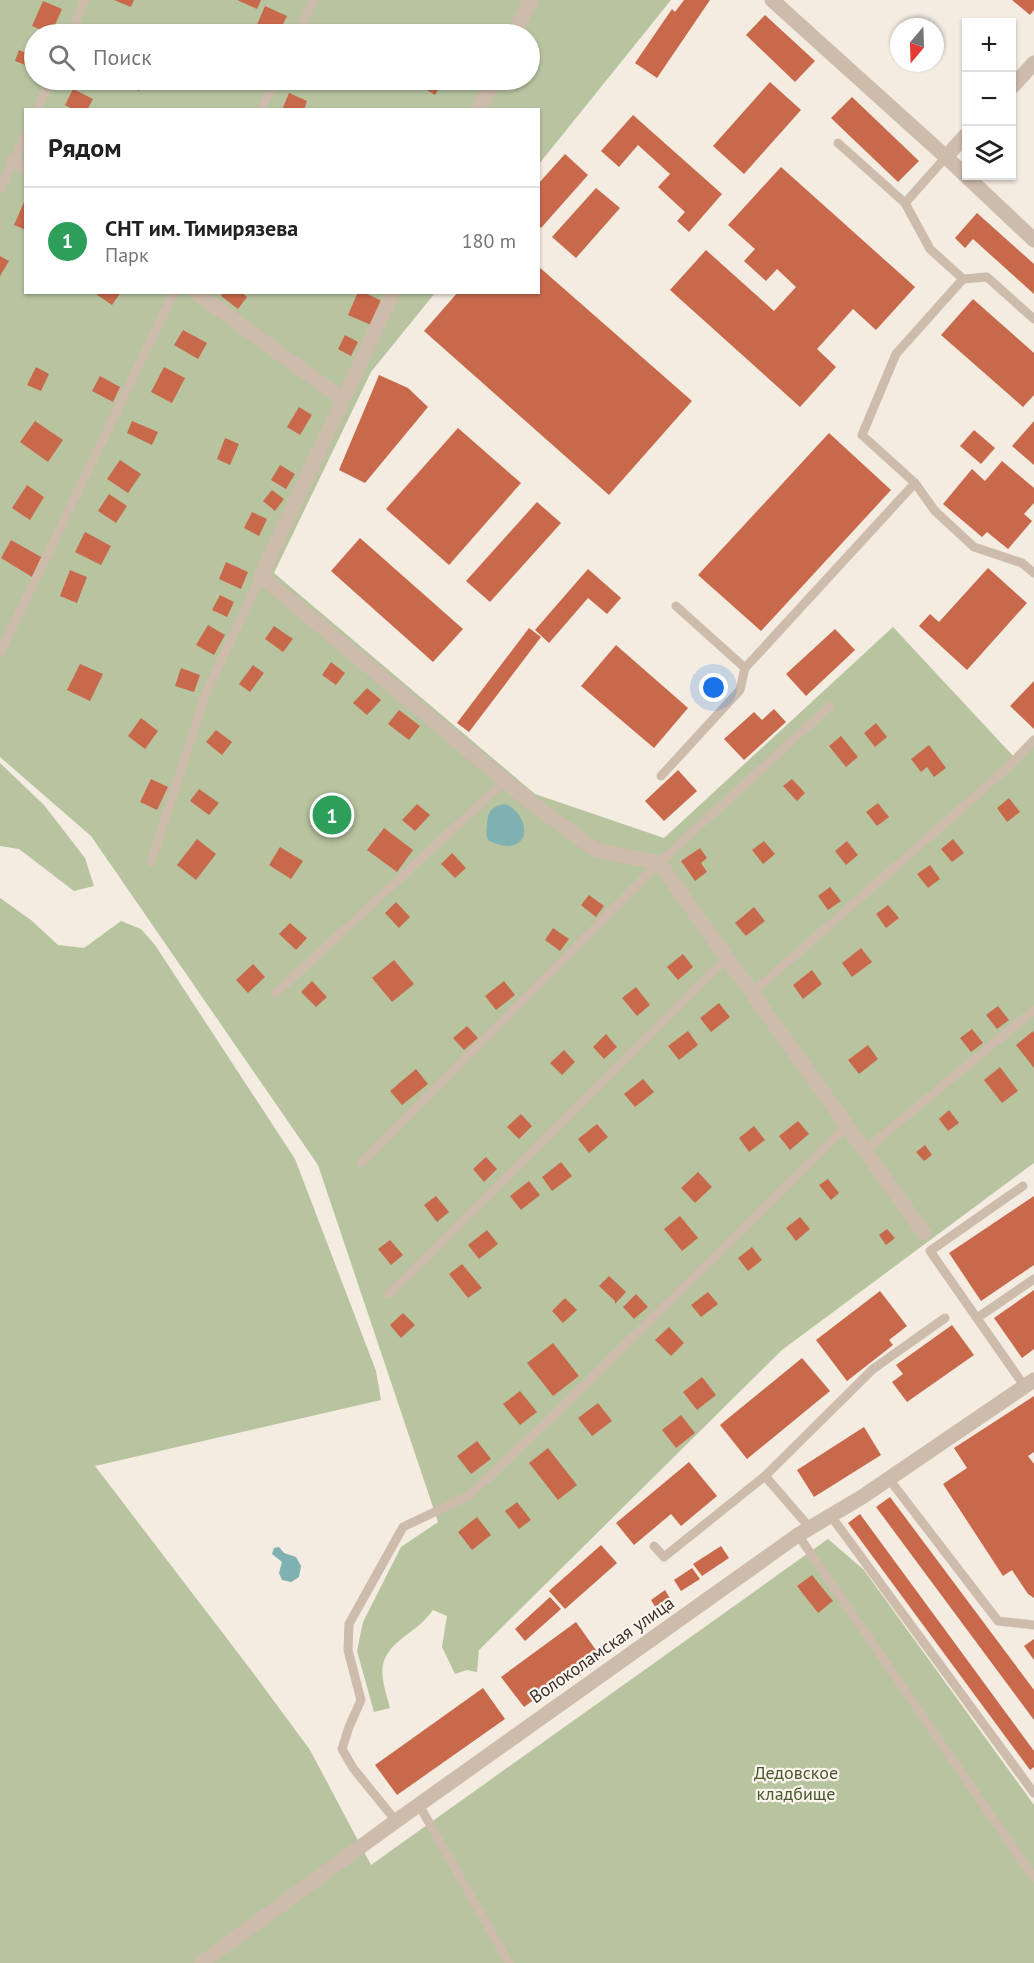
<!DOCTYPE html>
<html lang="ru">
<meta charset="utf-8">
<style>
:root{--surface:#fff;--page:#f2f2f2;--text:#202124;--muted:#757577;--line:#e0e0e0;--accent:#111827}
body{margin:0;font-family:"PT Sans",sans-serif;background:var(--page);color:var(--text)}
.controls{position:absolute;right:18px;top:18px;display:grid;overflow:hidden;border-radius:0px;box-shadow:0 2px 4px #0004}
.controls button{width:54px;height:54px;display:grid;place-items:center;padding:0;border:0;border-bottom:2px solid var(--line);background:var(--surface);color:var(--text);font:30px sans-serif}
.compass{position:absolute;left:890px;top:18px;width:54px;height:54px;border-radius:50%;background:var(--surface);box-shadow:0 2px 4px #0004;rotate:199deg}
.you{position:absolute;left:714px;top:688px;width:21px;height:21px;margin:-15px;border:4px solid #fff;border-radius:50%;background:#1a73e8;box-shadow:0 0 0 9px #1a73e833}
.badge{display:grid;place-items:center;width:39px;height:39px;border-radius:50%;background:var(--accent);color:#fff;font-size:20px;font-weight:700}
.pin{position:absolute;translate:-50% -50%;border:3px solid #fff;box-shadow:0 2px 6px #0006}
.list{margin:0;padding:0;list-style:none}
h2{display:flex;justify-content:space-between;align-items:center;height:78px;margin:0;padding:0 24px;font-size:26px}
h2 small{font-size:20px;font-weight:400;color:var(--muted)}
.list li{display:grid;grid-template-columns:39px 1fr auto;gap:18px;align-items:center;box-sizing:border-box;height:108px;padding:0 24px;border-top:2px solid var(--line)}
.list b{display:block;font-size:22px;white-space:nowrap}
.list p{margin:0;font-size:20px;white-space:nowrap;color:var(--muted)}
.list em{font-size:20px;font-style:normal;color:var(--muted)}
.icon{flex:none;width:33px;height:33px;fill:none;stroke:currentColor;stroke-width:2;stroke-linecap:round;stroke-linejoin:round}
.map{position:relative;flex:none;width:1034px;height:1963px;overflow:hidden}
.search{position:absolute;background:var(--surface);box-shadow:0 2px 4px #0004;left:24px;top:24px;width:516px;height:66px;display:flex;align-items:center;gap:15px;box-sizing:border-box;padding:0 21px;border-radius:33px;color:var(--muted);font-size:22px}
.panel{position:absolute;background:var(--surface);box-shadow:0 2px 4px #0004;left:24px;top:108px;width:516px;height:186px;border-radius:0px}
.map>svg:first-child{display:block}
.green{fill:#b8c4a0;fill-rule:evenodd}
.water{fill:#7fb0b2}
.building{fill:#c8694b}
.lines{fill:none;stroke-linecap:round;stroke-linejoin:round}
.service{stroke:#cdbbac;stroke-width:9}
.minor{stroke:#cdbbac;stroke-width:15}
.labels{text-anchor:middle;stroke-width:4.5;stroke-linejoin:round;paint-order:stroke}
.street-label{font-size:18px;fill:#3b302b;stroke:#fbf5ee}
.park-label{font-size:18px;fill:#4a5a2e;stroke:#fbf5ee}
</style>
<div class="map">
<svg width="1034" height="1963" viewBox="0 0 1034 1963">
<rect width="100%" height="100%" fill="#f4ebe1"/>
<g class="green">
<path d="M 0,0 L 671,0 L 539,164 L 538,110 L 26,110 L 26,292 L 435,293 L 371,372 L 274,573 L 535,794 L 664,838 L 893,627 L 1015,758 L 1034,739 L 1034,1163 L 782,1350 L 479,1650 L 477,1672 L 467,1670 L 455,1674 L 442,1647 L 447,1616 L 433,1610 C 425,1621 416,1628 405,1636 C 374,1659 381,1675 390,1708 L 374,1712 L 357,1651 L 363,1622 L 401,1547 L 438,1522 L 318,1165 L 91,836 L 0,757 ZM 34,34 L 530,34 L 530,80 L 34,80 Z"/>
<polygon points="0,763 44,805 85,858 94,886 74,891 19,849 0,846"/>
<polygon points="0,898 31,920 58,945 84,948 121,921 141,929 155,945 295,1159 376,1371 381,1400 95,1466 251,1670 310,1750 371,1865 828,1539 864,1570 1034,1805 1034,1963 0,1963"/>
</g>
<g class="water">
<path d="M 505,804 C 525,811 535,845 507,846 C 501,846 495,843 489,841 C 486,835 486,832 487,825 C 488,812 491,806 505,804 Z"/>
<polygon points="279,1547 284,1553 296,1557 301,1566 299,1577 291,1582 282,1580 279,1573 282,1562 272,1554 274,1548"/>
</g>
<g class="building">
<polygon points="114,0 134,0 131,7"/>
<polygon points="237,0 261,0 257,9"/>
<polygon points="684,0 710,0 657,78 635,63 672,9 675,12"/>
<polygon points="1012,0 1034,0 1034,10 1030,15"/>
<polygon points="43,1 62,9 51,34 32,26"/>
<polygon points="265,6 287,16 278,34 253,34"/>
<polygon points="765,15 815,61 795,82 746,35"/>
<polygon points="19,50 34,57 33,68 15,61"/>
<polygon points="121,80 146,80 139,91"/>
<polygon points="242,80 259,80 255,89 240,83"/>
<polygon points="422,80 443,80 435,95 419,85"/>
<polygon points="770,82 801,110 744,174 713,146"/>
<polygon points="73,89 93,99 87,110 74,110 65,105"/>
<polygon points="289,93 307,101 304,110 282,110"/>
<polygon points="852,97 919,161 898,182 831,118"/>
<polygon points="633,115 722,194 689,232 677,221 685,212 658,187 670,174 638,145 619,167 601,151"/>
<polygon points="565,154 588,175 541,228 538,226 538,184"/>
<polygon points="781,167 915,287 876,330 853,309 817,349 836,367 800,407 670,290 706,250 774,311 796,287 777,269 766,281 744,261 755,249 728,225"/>
<polygon points="596,188 620,208 576,258 552,237"/>
<polygon points="24,202 26,203 26,230 14,225"/>
<polygon points="977,213 1034,264 1034,294 973,239 965,248 955,238"/>
<polygon points="0,256 9,261 0,276"/>
<polygon points="538,266 692,401 609,495 424,331 458,292 538,292"/>
<polygon points="93,292 121,292 112,305"/>
<polygon points="223,292 241,292 247,297 238,309 221,296"/>
<polygon points="358,292 363,292 382,301 371,325 348,315"/>
<polygon points="973,299 1034,353 1034,395 1023,407 941,335"/>
<polygon points="183,330 207,343 198,359 174,345"/>
<polygon points="345,335 358,342 351,356 338,349"/>
<polygon points="36,367 49,374 41,391 27,385"/>
<polygon points="164,367 185,378 172,403 151,392"/>
<polygon points="379,375 408,388 428,407 365,483 339,470"/>
<polygon points="100,376 120,387 113,402 92,391"/>
<polygon points="299,407 312,415 300,435 287,427"/>
<polygon points="35,421 63,440 48,462 20,442"/>
<polygon points="132,421 158,432 152,445 127,433"/>
<polygon points="1034,421 1034,465 1012,446"/>
<polygon points="458,428 521,483 449,565 386,509"/>
<polygon points="974,430 995,448 981,464 960,446"/>
<polygon points="829,433 891,490 761,631 698,575"/>
<polygon points="225,438 239,444 230,465 217,459"/>
<polygon points="120,460 141,474 128,493 107,479"/>
<polygon points="1002,461 1034,488 1034,503 1024,514 1032,521 1008,549 987,532 982,537 943,504 972,469 985,481"/>
<polygon points="280,465 295,474 286,489 271,480"/>
<polygon points="27,485 44,497 30,520 12,508"/>
<polygon points="272,490 284,499 275,511 263,501"/>
<polygon points="109,494 127,506 116,523 98,511"/>
<polygon points="537,502 561,523 490,602 466,581"/>
<polygon points="252,512 267,519 259,536 244,528"/>
<polygon points="85,532 111,546 101,565 75,552"/>
<polygon points="360,538 463,629 433,662 331,571"/>
<polygon points="11,540 43,558 32,577 1,558"/>
<polygon points="226,562 248,572 241,589 219,579"/>
<polygon points="988,568 1027,603 967,670 919,626 930,614 939,622"/>
<polygon points="588,569 621,598 607,614 588,598 549,643 535,630"/>
<polygon points="70,570 87,577 77,603 60,596"/>
<polygon points="220,595 234,602 227,617 212,610"/>
<polygon points="208,625 225,635 214,655 196,645"/>
<polygon points="274,626 293,639 283,652 265,639"/>
<polygon points="529,628 541,637 469,732 457,723"/>
<polygon points="835,629 855,650 806,696 786,674"/>
<polygon points="616,645 688,708 654,748 581,686"/>
<polygon points="331,662 345,673 336,685 322,675"/>
<polygon points="80,664 103,674 90,701 67,690"/>
<polygon points="253,665 264,673 250,692 239,684"/>
<polygon points="181,668 200,675 194,692 175,686"/>
<polygon points="1034,681 1034,729 1010,706"/>
<polygon points="367,688 381,700 367,715 353,703"/>
<polygon points="774,709 786,722 744,760 724,739 754,712 762,720"/>
<polygon points="399,710 420,726 409,740 388,724"/>
<polygon points="141,718 158,731 145,749 128,736"/>
<polygon points="876,723 887,737 875,747 864,733"/>
<polygon points="216,730 232,742 222,755 206,742"/>
<polygon points="841,736 858,757 846,767 829,746"/>
<polygon points="929,745 946,768 934,777 927,767 921,772 911,759"/>
<polygon points="678,770 697,791 664,821 645,801"/>
<polygon points="151,779 168,787 157,810 140,802"/>
<polygon points="792,779 805,793 797,801 783,786"/>
<polygon points="199,789 219,803 209,815 190,801"/>
<polygon points="1009,798 1020,812 1007,822 997,808"/>
<polygon points="878,803 889,817 877,826 866,812"/>
<polygon points="417,804 430,815 415,831 402,820"/>
<polygon points="384,828 413,850 397,872 367,850"/>
<polygon points="197,839 216,854 196,880 177,865"/>
<polygon points="953,839 964,853 952,862 941,849"/>
<polygon points="764,841 775,854 763,864 752,850"/>
<polygon points="847,841 858,855 846,865 835,851"/>
<polygon points="280,847 303,861 291,879 269,865"/>
<polygon points="700,848 707,858 701,863 707,872 695,881 681,861"/>
<polygon points="452,853 466,868 455,878 441,864"/>
<polygon points="930,865 940,879 928,888 917,874"/>
<polygon points="830,887 841,901 828,910 818,896"/>
<polygon points="589,895 604,906 596,917 581,905"/>
<polygon points="396,902 410,917 399,928 385,913"/>
<polygon points="888,905 899,918 886,928 876,914"/>
<polygon points="754,907 765,921 746,936 735,923"/>
<polygon points="290,923 307,938 296,950 279,934"/>
<polygon points="553,928 569,939 560,951 545,940"/>
<polygon points="861,948 872,962 852,977 842,963"/>
<polygon points="683,954 693,967 678,980 667,967"/>
<polygon points="394,960 414,984 392,1002 372,978"/>
<polygon points="253,964 265,977 248,993 236,980"/>
<polygon points="812,970 822,984 803,999 793,985"/>
<polygon points="312,981 327,997 316,1007 301,992"/>
<polygon points="504,981 515,995 496,1010 485,996"/>
<polygon points="636,987 650,1005 637,1016 622,998"/>
<polygon points="719,1003 730,1017 711,1032 700,1018"/>
<polygon points="998,1006 1009,1020 997,1029 986,1015"/>
<polygon points="467,1026 478,1038 464,1050 453,1038"/>
<polygon points="972,1029 983,1043 971,1052 960,1038"/>
<polygon points="688,1031 698,1045 679,1060 668,1046"/>
<polygon points="1033,1031 1034,1033 1034,1068 1016,1045"/>
<polygon points="606,1034 617,1047 604,1059 593,1047"/>
<polygon points="868,1045 878,1059 859,1074 848,1060"/>
<polygon points="564,1050 575,1062 562,1075 550,1063"/>
<polygon points="1000,1067 1018,1091 1002,1103 984,1080"/>
<polygon points="416,1069 428,1084 402,1105 390,1091"/>
<polygon points="643,1079 654,1092 635,1107 624,1094"/>
<polygon points="949,1110 959,1123 948,1131 939,1119"/>
<polygon points="521,1114 532,1126 519,1139 507,1127"/>
<polygon points="798,1121 809,1134 790,1150 779,1136"/>
<polygon points="597,1124 608,1137 589,1153 578,1139"/>
<polygon points="754,1126 765,1140 749,1152 739,1138"/>
<polygon points="925,1145 932,1155 924,1161 916,1152"/>
<polygon points="486,1157 497,1169 484,1182 473,1169"/>
<polygon points="561,1162 572,1176 552,1191 542,1177"/>
<polygon points="698,1172 712,1187 695,1203 681,1188"/>
<polygon points="828,1179 839,1193 831,1200 819,1185"/>
<polygon points="529,1181 540,1195 521,1210 510,1196"/>
<polygon points="436,1196 449,1212 437,1222 424,1205"/>
<polygon points="1034,1196 1034,1265 981,1301 949,1253"/>
<polygon points="680,1216 698,1238 682,1251 664,1229"/>
<polygon points="800,1217 810,1229 796,1241 786,1228"/>
<polygon points="887,1229 895,1238 886,1245 879,1235"/>
<polygon points="487,1230 498,1244 479,1259 468,1245"/>
<polygon points="390,1240 403,1255 391,1265 378,1249"/>
<polygon points="752,1247 762,1260 748,1271 738,1258"/>
<polygon points="462,1264 482,1288 468,1298 449,1274"/>
<polygon points="609,1276 626,1292 615,1304 615,1301 599,1286"/>
<polygon points="1034,1290 1034,1349 1022,1358 994,1318"/>
<polygon points="880,1291 907,1326 889,1340 893,1345 847,1381 816,1340"/>
<polygon points="708,1292 718,1304 701,1317 691,1305"/>
<polygon points="636,1294 648,1307 634,1319 623,1307"/>
<polygon points="565,1298 577,1310 563,1323 552,1311"/>
<polygon points="403,1313 415,1325 401,1338 390,1325"/>
<polygon points="952,1325 974,1355 907,1402 892,1382 903,1374 896,1365"/>
<polygon points="669,1327 684,1343 671,1356 655,1340"/>
<polygon points="553,1343 579,1376 553,1396 527,1363"/>
<polygon points="802,1358 830,1391 747,1459 720,1425"/>
<polygon points="702,1377 716,1395 697,1410 683,1392"/>
<polygon points="520,1391 537,1412 520,1425 503,1404"/>
<polygon points="1034,1396 1034,1452 1028,1456 1034,1464 1034,1598 1028,1594 1012,1570 1003,1576 943,1484 967,1468 954,1448"/>
<polygon points="598,1403 612,1421 592,1436 578,1418"/>
<polygon points="681,1415 695,1433 676,1448 662,1430"/>
<polygon points="864,1427 881,1455 814,1497 797,1470"/>
<polygon points="477,1441 491,1459 471,1474 457,1456"/>
<polygon points="548,1448 577,1485 558,1500 529,1463"/>
<polygon points="689,1462 717,1496 681,1526 671,1514 634,1545 616,1523"/>
<polygon points="890,1497 1034,1690 1034,1720 876,1507"/>
<polygon points="517,1502 531,1520 519,1529 505,1511"/>
<polygon points="860,1514 1034,1751 1034,1767 1030,1770 848,1523"/>
<polygon points="477,1517 491,1535 472,1550 458,1532"/>
<polygon points="601,1545 617,1563 565,1609 549,1591"/>
<polygon points="721,1546 729,1558 702,1576 693,1564"/>
<polygon points="692,1568 700,1579 681,1591 674,1580"/>
<polygon points="812,1575 833,1601 818,1613 797,1586"/>
<polygon points="665,1590 671,1600 657,1610 651,1600"/>
<polygon points="550,1597 561,1609 525,1641 515,1629"/>
<polygon points="576,1622 598,1653 524,1707 501,1677"/>
<polygon points="1034,1639 1034,1660 1024,1646"/>
<polygon points="483,1688 505,1719 397,1795 375,1765"/>
</g>
<g class="lines">
<g class="service">
<polyline points="70,34 85,0"/>
<polyline points="297,34 314,0"/>
<polyline points="37,110 50,80"/>
<polyline points="261,110 276,80"/>
<polyline points="838,143 905,203 946,157"/>
<polyline points="0,190 26,134"/>
<polyline points="963,279 987,277 1034,319"/>
<polyline points="915,483 935,511 974,547 1022,563 1034,573"/>
<polyline points="676,606 745,668 915,483 862,435 896,354 963,279 930,249 905,203"/>
<polyline points="0,653 174,292"/>
<polyline points="661,776 740,690 745,668"/>
<polyline points="151,862 206,693 261,576"/>
<polyline points="752,993 1005,770 1034,740"/>
<polyline points="275,994 505,781"/>
<polyline points="865,1150 1034,1010"/>
<polyline points="361,1163 659,863 830,706"/>
<polyline points="1023,1186 930,1251 1025,1387"/>
<polyline points="389,1294 727,958"/>
<polyline points="977,1318 1034,1279"/>
<polyline points="889,1479 998,1621 1034,1625"/>
<polyline points="831,1516 1034,1793"/>
<polyline points="810,1528 765,1476 873,1369 945,1318"/>
<polyline points="798,1535 1034,1878"/>
<polyline points="654,1546 664,1557 765,1476"/>
<polyline points="419,1805 509,1963"/>
<polyline points="396,1821 353,1768 342,1749 349,1727 361,1700 348,1650 349,1624 403,1527 470,1495 557,1412 847,1126"/>
</g>
<g class="minor">
<polyline points="772,0 946,157 1034,240"/>
<polyline points="514,34 531,0"/>
<polyline points="1012,87 1034,63"/>
<polyline points="479,110 493,80"/>
<polyline points="946,157 966,135"/>
<polyline points="14,160 26,168"/>
<polyline points="195,292 343,399"/>
<polyline points="393,292 261,576 530,802 596,850 659,863 924,1233"/>
<polyline points="201,1963 396,1821 798,1535 862,1497 1034,1380"/>
</g>
</g>
<g class="labels">
<g class="street-label">
<text transform="translate(602 1650) rotate(-35)" y="6">Волоколамская улица</text>
</g>
<g class="park-label">
<text x="796" y="1779">Дедовское<tspan x="796" dy="21">кладбище</tspan></text>
</g>
</g>
</svg>
<div class="controls">
<button>+</button>
<button>−</button>
<button><svg class="icon" aria-label="layers" viewBox="0 0 24 24"><path d="M12 4l9 5-9 5-9-5zM3 14l9 5 9-5"/></svg></button>
</div>
<svg class="compass" viewBox="-18 -18 36 36"><path d="M0-13l5 13h-10z" fill="#e53935"/><path d="M0 13l5-13h-10z" fill="#757577"/></svg>
<div class="you"></div>
<div class="pin badge" style="left:332px;top:815px;background:#2e9e5b">1</div>
<div class="search"><svg class="icon" aria-label="search" viewBox="0 0 24 24"><circle cx="10" cy="10" r="6"/><path d="M15 15l6 6"/></svg>Поиск</div>
<section class="panel">
<h2>Рядом<small></small></h2>
<ul class="list">
<li><span class="badge" style="background:#2e9e5b">1</span><div><b>СНТ им. Тимирязева</b><p>Парк</p></div><em>180 m</em></li>
</ul>
</section>
</div>
